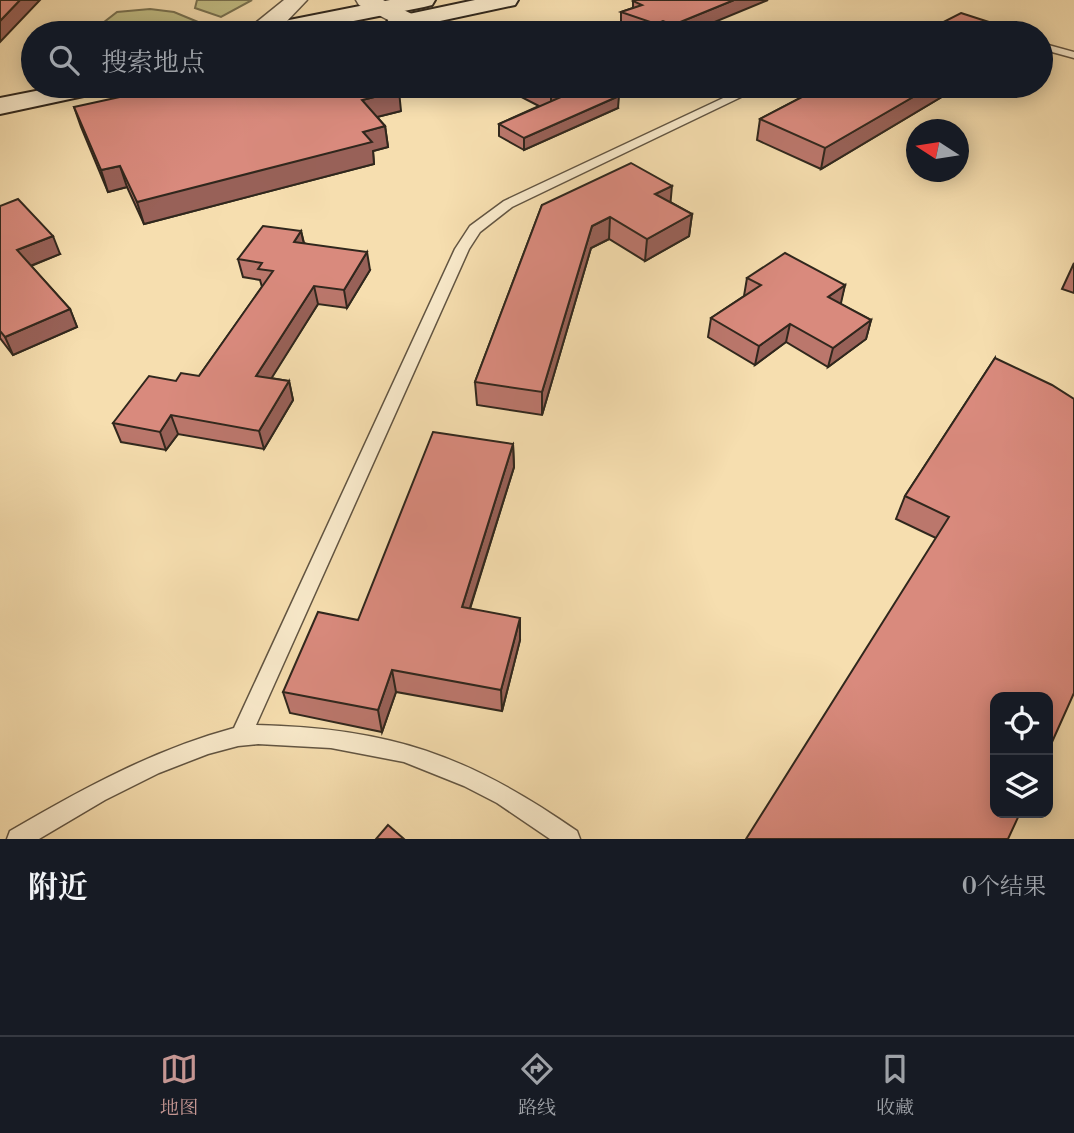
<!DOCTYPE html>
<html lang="zh">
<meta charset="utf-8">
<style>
:root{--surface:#171b24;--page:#20242c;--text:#f1f3f6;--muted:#9ea1a6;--line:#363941;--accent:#c59692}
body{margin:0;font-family:"Libre Bodoni","Noto Serif SC",serif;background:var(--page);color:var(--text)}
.controls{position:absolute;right:21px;bottom:21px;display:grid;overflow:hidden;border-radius:14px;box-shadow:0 4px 18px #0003}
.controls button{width:63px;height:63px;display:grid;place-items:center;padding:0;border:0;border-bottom:2px solid var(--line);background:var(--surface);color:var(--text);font:35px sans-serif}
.compass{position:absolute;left:906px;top:119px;width:63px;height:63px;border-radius:50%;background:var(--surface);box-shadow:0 4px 18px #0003;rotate:282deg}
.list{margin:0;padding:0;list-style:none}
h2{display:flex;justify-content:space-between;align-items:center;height:91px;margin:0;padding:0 28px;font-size:30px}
h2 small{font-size:23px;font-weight:400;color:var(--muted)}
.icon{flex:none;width:38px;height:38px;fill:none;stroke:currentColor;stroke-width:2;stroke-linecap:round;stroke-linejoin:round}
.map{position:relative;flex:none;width:1074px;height:839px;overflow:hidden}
.search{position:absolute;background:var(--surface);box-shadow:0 4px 18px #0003;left:21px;right:21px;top:21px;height:77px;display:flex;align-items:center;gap:18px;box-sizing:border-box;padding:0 24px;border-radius:38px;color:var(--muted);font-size:26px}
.sheet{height:196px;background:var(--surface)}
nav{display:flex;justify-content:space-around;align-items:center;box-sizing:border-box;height:98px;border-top:2px solid var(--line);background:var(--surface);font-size:19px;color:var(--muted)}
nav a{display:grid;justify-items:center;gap:4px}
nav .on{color:var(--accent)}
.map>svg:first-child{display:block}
.green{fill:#c3bf86;stroke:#7a7352;stroke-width:2}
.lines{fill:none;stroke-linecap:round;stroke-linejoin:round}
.service-casing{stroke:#625542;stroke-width:3}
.tertiary-casing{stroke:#625542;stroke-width:3}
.secondary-casing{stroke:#30271d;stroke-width:4}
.service{fill:#f9eacb;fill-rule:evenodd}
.tertiary{fill:#f9eacb;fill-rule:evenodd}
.secondary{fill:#f9eacb;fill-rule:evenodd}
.wall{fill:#bb776c;stroke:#30271d;stroke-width:2}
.shaded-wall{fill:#986158;stroke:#30271d;stroke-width:2}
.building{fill:#d98a7d;stroke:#30271d;stroke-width:2}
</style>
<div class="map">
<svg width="1074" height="839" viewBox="0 0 1074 839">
<rect width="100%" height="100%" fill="#f6deaf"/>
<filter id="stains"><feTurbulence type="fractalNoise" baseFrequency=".00286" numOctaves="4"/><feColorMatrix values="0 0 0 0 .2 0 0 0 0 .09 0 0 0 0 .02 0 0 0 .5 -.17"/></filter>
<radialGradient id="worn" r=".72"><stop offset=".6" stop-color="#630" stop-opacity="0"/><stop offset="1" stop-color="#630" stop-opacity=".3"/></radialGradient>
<g class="green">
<polygon points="197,0 252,0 221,17 195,8"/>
<polygon points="150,9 174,12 198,22 139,33 90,33 117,12"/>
</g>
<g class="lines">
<defs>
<g id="service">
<path d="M 947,22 L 988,30 L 993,33 C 977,34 961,27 946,28 C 934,29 924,34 911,33 Z"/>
<polygon points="1041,43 1074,52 1074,58 1041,49"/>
<path d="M 764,86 L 782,86 L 743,96 L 512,207 L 480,232 L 469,249 L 256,725 C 389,728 468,755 577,831 L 580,839 L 550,839 L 497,803 L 464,786 L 404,762 L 331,748 L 258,744 L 238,746 L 208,754 L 159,773 L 105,800 L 39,839 L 7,839 L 10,831 C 82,789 153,750 234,728 L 455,249 L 470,226 L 504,201 L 736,92 Z"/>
</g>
<g id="tertiary">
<polygon points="284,0 307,0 286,22 269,33 243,33"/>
<polygon points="356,0 383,0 416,16 419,21 416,26 400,26 359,5"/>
</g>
<g id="secondary">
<polygon points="390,0 435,0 432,5 424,7 293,33 247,33 251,28 259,26"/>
<polygon points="475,0 518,0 515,5 398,30 390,28 386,23 390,18"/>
<polygon points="61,86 111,86 107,91 0,114 0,98"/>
</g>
</defs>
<use href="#service" class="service-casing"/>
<use href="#tertiary" class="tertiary-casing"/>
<use href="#secondary" class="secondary-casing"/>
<use href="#service" class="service"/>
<use href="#tertiary" class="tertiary"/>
<use href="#secondary" class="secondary"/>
</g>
<g class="wall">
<polygon points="635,0 688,33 636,33 621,28 621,12 633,8 633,1"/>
<polygon points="500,86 598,86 618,108 524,150 499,136 499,124 539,106"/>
<polygon points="823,86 960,86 821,169 757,140 760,119"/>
<polygon points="74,107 401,111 377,117 385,126 388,147 373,151 374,164 144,224 127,187 108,192 81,127"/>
<polygon points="670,202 692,214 689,236 645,261 609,239 591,248 542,415 477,405 475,382 542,205"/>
<polygon points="0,206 60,254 31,266 70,309 77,327 13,355 0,338"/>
<polygon points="301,231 304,243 370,270 347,308 318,304 271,378 289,381 293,400 264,449 178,434 166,450 121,442 113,423 176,381 199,376 262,287 260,280 243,277 238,259"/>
<polygon points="1074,263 1074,293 1062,289"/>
<polygon points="747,278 845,285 840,304 871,320 866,339 828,367 786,342 755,365 708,337 711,318 744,296"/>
<polygon points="995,358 1008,839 936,538 896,519 905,496"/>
<polygon points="513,444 514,467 470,609 520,640 502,711 396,692 382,732 290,713 283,692 358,620"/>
</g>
<g class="shaded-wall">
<polygon points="20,0 40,0 0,42 0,21"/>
<polygon points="734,0 768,0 688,33 672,33 673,25"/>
<polygon points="663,21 662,33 655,33 656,24"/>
<polygon points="576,86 592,86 551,113 551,96"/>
<polygon points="932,86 960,86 821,169 825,148"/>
<polygon points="399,91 401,111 365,120 362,100"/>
<polygon points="619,96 618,108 524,150 524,138"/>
<polygon points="385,126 388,147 373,151 374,164 144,224 137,202 363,132"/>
<polygon points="120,166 127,187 108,192 101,170"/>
<polygon points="672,186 670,208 655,194"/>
<polygon points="692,214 689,236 645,261 647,239"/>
<polygon points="610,217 609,239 591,248 542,415 542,392 592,226"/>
<polygon points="301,231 305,249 294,242"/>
<polygon points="53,236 60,254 25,268 17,250"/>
<polygon points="367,252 370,270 347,308 344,290"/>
<polygon points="845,285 841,303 823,315 828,297"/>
<polygon points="314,286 318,304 261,395 256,376"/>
<polygon points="70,309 77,327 13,355 5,337"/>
<polygon points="871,320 866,339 828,367 833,348"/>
<polygon points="790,324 786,342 755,365 759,346"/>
<polygon points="289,381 293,400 264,449 259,431"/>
<polygon points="171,415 178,434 166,450 160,432"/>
<polygon points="513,444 514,467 463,630 462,607"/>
<polygon points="520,618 520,640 502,711 501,690"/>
<polygon points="392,670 396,692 382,732 378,710"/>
</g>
<g class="building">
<polygon points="0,0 20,0 0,21"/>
<polygon points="635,0 734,0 673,25 663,21 656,24 621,12 642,5 633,1"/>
<polygon points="961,13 1023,33 922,33"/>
<polygon points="499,30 507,33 490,33"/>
<polygon points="170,86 394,86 399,91 362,100 385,126 363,132 372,142 137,202 120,166 101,170 74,107"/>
<polygon points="531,86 576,86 551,96"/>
<polygon points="586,86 598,86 619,96 524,138 499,124"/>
<polygon points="823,86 932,86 825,148 760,119"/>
<polygon points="631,163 672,186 655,194 692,214 647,239 610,217 592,226 542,392 475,382 542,205"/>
<polygon points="18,199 53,236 17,250 70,309 5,337 0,331 0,206"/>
<polygon points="263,226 301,231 294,242 367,252 344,290 314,286 256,376 289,381 259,431 171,415 160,432 113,423 149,376 176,381 181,373 199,376 273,271 258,269 262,263 238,259"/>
<polygon points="785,253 845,285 828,297 871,320 833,348 790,324 759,346 711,318 761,285 747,278"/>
<polygon points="995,358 1052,385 1074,399 1074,693 1048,751 1048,697 995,697 995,813 1020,813 1008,839 746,839 949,517 905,496"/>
<polygon points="433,432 513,444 462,607 520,618 501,690 392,670 378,710 283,692 318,612 358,620"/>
<polygon points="388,825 404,839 376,839"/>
</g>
<rect width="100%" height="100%" filter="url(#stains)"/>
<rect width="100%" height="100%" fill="url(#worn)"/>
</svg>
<div class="controls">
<button><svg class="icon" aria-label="locate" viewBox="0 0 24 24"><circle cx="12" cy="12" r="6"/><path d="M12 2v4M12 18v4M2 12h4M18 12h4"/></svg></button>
<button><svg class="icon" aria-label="layers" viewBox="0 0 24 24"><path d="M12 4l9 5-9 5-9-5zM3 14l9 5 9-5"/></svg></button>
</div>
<svg class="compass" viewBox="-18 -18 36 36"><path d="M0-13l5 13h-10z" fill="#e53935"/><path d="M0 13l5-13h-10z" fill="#9ea1a6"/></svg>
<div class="search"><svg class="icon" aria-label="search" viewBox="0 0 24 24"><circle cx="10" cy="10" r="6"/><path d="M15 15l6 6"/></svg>搜索地点</div>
</div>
<section class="sheet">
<h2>附近<small>0个结果</small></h2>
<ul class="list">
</ul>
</section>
<nav>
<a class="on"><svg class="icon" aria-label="map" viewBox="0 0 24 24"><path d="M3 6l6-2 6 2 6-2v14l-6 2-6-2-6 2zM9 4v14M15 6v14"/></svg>地图</a>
<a><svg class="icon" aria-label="directions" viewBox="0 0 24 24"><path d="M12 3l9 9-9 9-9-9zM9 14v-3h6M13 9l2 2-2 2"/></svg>路线</a>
<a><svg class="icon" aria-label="saved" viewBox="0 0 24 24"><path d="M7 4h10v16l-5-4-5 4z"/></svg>收藏</a>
</nav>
